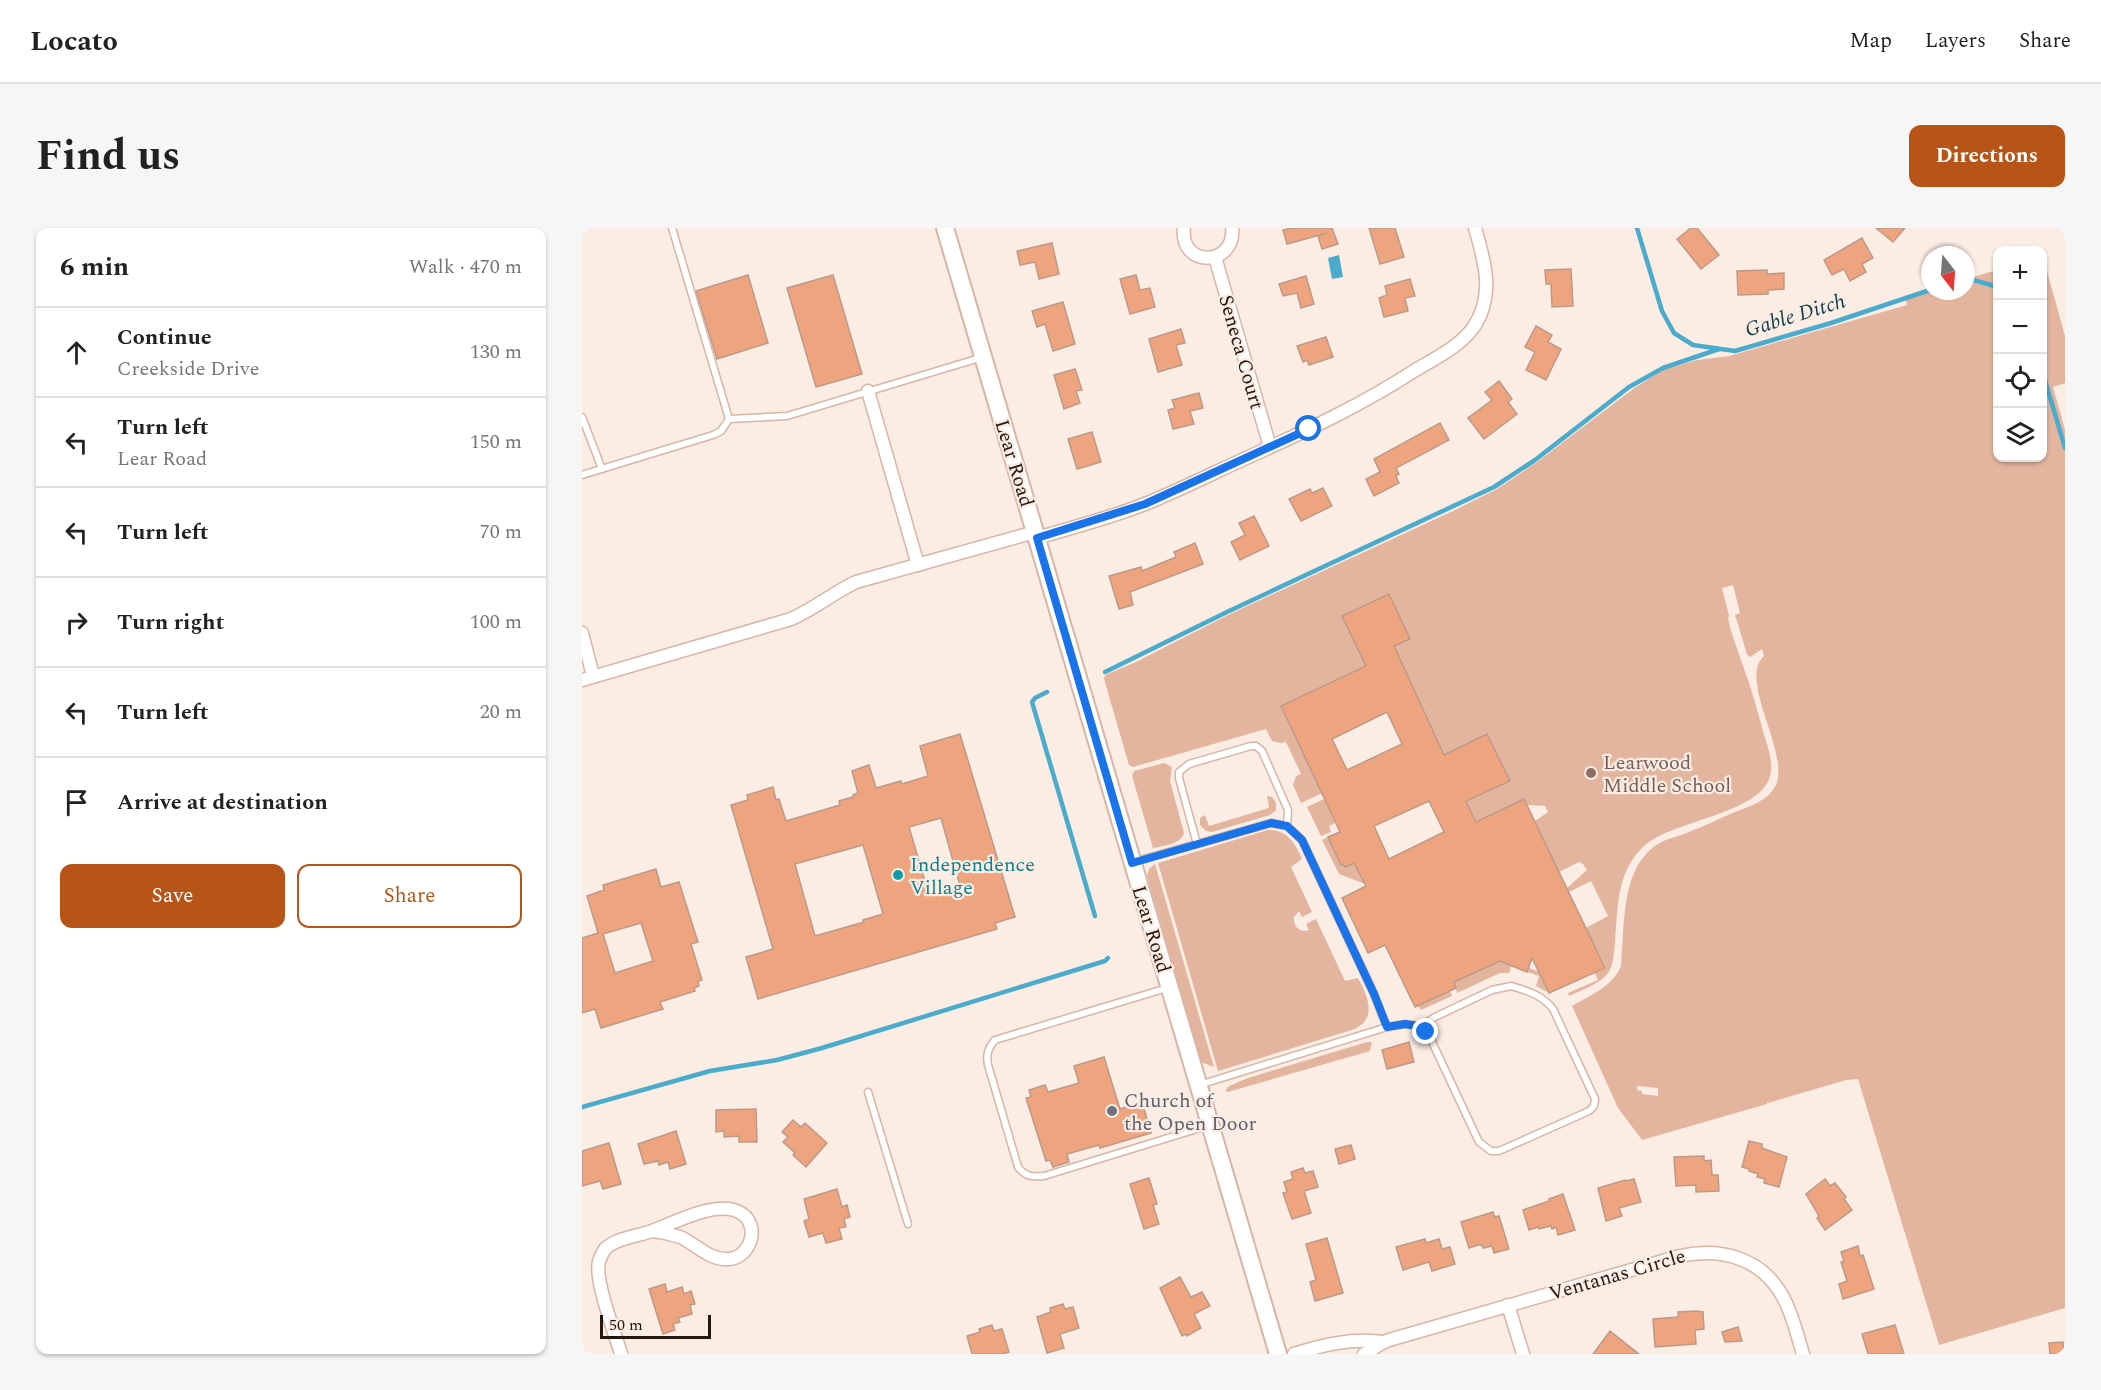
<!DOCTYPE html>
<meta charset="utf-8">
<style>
:root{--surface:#fff;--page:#f6f6f6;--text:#222;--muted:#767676;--line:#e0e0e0;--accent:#b75518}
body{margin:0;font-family:Spectral,serif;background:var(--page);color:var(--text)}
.controls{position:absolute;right:18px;top:18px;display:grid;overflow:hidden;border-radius:12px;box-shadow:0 2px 4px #0004}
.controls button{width:54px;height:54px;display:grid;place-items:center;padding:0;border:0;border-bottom:2px solid var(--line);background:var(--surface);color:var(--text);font:30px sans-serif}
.compass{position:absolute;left:1339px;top:18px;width:54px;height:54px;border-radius:50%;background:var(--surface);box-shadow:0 2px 4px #0004;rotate:163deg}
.scale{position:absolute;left:18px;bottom:15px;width:111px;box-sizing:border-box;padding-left:6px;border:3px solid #241710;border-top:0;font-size:16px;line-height:21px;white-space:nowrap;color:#241710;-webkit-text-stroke:4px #fbece4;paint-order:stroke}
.stop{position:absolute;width:18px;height:18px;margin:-14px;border:4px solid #1a73e8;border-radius:50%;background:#fff}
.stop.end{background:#1a73e8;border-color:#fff;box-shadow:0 2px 6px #0008}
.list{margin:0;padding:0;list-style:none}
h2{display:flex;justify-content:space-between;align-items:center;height:78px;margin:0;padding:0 24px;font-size:26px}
h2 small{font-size:20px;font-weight:400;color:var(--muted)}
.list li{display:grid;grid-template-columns:39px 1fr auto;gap:18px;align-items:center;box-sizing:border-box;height:90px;padding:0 24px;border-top:2px solid var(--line)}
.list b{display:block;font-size:22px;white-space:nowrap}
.list p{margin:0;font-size:20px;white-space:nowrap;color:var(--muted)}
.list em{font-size:20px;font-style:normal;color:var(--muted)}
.actions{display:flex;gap:12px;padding:18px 24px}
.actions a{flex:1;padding:14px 0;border:2px solid var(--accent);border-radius:12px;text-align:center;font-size:21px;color:var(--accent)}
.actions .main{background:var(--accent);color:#fff}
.icon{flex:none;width:33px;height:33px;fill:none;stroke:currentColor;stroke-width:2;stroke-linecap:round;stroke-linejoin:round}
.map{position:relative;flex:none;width:1483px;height:1126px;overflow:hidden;border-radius:12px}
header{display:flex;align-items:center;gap:36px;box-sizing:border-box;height:84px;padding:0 30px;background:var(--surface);border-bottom:2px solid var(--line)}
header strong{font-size:28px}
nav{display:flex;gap:33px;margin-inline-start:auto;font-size:21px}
.intro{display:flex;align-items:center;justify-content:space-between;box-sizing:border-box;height:144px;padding:0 36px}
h1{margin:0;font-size:42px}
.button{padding:15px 27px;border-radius:12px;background:var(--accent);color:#fff;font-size:21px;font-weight:700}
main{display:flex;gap:36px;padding:0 36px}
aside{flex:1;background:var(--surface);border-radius:12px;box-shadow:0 2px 4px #0004}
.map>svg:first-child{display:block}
.green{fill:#e3b59f;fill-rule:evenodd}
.water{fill:#4babcc}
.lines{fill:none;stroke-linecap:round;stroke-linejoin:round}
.stream{stroke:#4babcc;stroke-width:4.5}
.building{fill:#eea47f;stroke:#bd9a88;stroke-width:1.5;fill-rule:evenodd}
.lane-casing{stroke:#d9b5a3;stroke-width:9}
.street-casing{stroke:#d9b5a3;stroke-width:15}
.secondary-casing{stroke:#d9b5a3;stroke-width:20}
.lane{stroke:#fff;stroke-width:6}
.street{stroke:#fff;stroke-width:12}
.secondary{stroke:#fff;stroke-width:16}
.route{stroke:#1a73e8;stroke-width:8}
.education-dot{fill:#8d6e63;stroke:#fbece4;stroke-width:2}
.culture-dot{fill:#0f9aa8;stroke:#fbece4;stroke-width:2}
.worship-dot{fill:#6b7280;stroke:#fbece4;stroke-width:2}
.labels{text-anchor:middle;stroke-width:4.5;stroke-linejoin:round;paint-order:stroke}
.street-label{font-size:20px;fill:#241710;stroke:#fbece4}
.education-label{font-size:20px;fill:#785e54;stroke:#fbece4;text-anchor:start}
.culture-label{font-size:20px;fill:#0d838f;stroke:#fbece4;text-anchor:start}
.worship-label{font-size:20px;fill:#5b616d;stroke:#fbece4;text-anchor:start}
.water-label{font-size:21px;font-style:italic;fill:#103b4a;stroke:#fbece4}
</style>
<header>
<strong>Locato</strong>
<nav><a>Map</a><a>Layers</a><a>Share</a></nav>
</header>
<div class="intro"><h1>Find us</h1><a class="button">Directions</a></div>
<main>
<aside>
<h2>6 min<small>Walk · 470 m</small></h2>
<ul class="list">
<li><svg class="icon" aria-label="ahead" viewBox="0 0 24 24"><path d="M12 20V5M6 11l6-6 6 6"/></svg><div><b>Continue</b><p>Creekside Drive</p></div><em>130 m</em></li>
<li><svg class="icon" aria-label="left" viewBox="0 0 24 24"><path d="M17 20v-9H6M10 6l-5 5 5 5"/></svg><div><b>Turn left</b><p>Lear Road</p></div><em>150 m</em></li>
<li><svg class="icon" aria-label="left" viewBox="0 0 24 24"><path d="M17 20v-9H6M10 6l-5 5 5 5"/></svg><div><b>Turn left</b></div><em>70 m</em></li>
<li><svg class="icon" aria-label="right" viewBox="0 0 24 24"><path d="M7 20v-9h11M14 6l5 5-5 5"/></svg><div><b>Turn right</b></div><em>100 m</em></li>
<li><svg class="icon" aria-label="left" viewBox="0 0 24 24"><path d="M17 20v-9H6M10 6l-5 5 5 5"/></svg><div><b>Turn left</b></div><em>20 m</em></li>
<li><svg class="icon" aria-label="arrive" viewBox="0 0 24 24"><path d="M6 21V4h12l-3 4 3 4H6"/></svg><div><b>Arrive at destination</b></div></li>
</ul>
<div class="actions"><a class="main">Save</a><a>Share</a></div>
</aside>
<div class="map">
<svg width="1483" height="1126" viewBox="0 0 1483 1126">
<rect width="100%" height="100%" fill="#fbece4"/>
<g class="green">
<path d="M 1461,29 L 1483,108 L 1483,155 L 1471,159 L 1483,202 L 1483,1080 L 1357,1117 L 1276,851 L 1264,852 L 1186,875 L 1185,874 L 1185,876 L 1060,912 L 1036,880 L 990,778 C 1010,766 1030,759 1039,738 C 1043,698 1038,640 1076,616 C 1084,611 1093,609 1102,606 C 1117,600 1133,593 1148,586 C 1162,580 1182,575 1191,562 C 1214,533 1154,452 1182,428 L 1180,421 L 1168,429 L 1165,426 L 1153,387 L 1158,385 L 1151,357 L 1140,360 L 1147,388 L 1146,390 C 1149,406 1156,422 1161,438 C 1169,459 1175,481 1181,503 C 1185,517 1192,534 1188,548 C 1178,587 1087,592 1060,620 C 1034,646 1036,680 1033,714 C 1032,724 1032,736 1026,745 C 1018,756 999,762 987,768 L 986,765 L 1016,752 L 1013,745 L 1024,740 L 1004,700 L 1026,688 L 1009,653 L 987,664 L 985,660 L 1005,642 L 1001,636 L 997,634 L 977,644 L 953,593 L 966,584 L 963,578 L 945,577 L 942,572 L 890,596 L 892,589 L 884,573 L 905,506 L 875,520 L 867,537 L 815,425 L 812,425 L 807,366 L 785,437 L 699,479 L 740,565 L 719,575 L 711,557 L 714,548 L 719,546 L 704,514 L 699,515 L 690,513 L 684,501 L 551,539 L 547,537 L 522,451 L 523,447 L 554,434 L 648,386 L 871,283 L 915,261 L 955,234 L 1051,161 L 1081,142 L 1115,132 L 1147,128 L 1325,77 L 1323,68 L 1348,61 L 1348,63 L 1384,63 L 1384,51 L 1415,42 L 1416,230 L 1460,230 ZM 1055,858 L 1076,860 L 1076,868 L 1060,866 L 1060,863 L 1055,862 Z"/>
<path d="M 582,535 L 590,539 L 588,553 L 602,605 C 599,616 582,618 571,620 L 550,548 L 552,543 Z"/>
<polygon points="685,568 690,569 694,575 694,582 688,587 630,604 624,603 618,597 618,590 623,587 627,598 687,580"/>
<polygon points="742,571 753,595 747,598 749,604 739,608 725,579"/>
<path d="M 686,602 C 706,602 713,615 720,631 L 709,639 L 730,684 L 720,689 L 717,683 L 712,689 C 711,699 718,705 727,702 L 724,696 L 734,691 L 763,753 L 776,750 C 785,767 796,789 773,801 L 636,843 L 576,635 Z"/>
<polygon points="746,609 759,636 763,639 772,635 783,656 757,646 740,612"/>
<polygon points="573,636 632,839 619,834 565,647 567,641"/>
<polygon points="931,727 932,730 927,745 918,745 875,765 872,754"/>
<polygon points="947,740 957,744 967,765 954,758 957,748 945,744"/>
<polygon points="868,763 870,768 839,782 836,778"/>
<polygon points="785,814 790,814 788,823 646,864 643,863 647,858 666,850"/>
</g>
<polygon class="water" points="757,27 761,49 750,51 746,30"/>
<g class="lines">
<g class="stream">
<polyline points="1055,0 1080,83 1092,105 1111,117 1153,123 1249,95 1348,62"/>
<polyline points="1384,50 1416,59"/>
<polyline points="1460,142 1483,220"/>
<polyline points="523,444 647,383 912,259 953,232 1047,159 1081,140 1137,121"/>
<polyline points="465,464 453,470 450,474 513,688"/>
<polyline points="0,879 128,843 195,832 240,820 523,733 526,730"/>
</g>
</g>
<g class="building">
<polygon points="709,0 750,0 756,16 740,21 736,8 745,5 705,16 701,2"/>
<polygon points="787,0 813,0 822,29 798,36"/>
<polygon points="1109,0 1115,0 1137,27 1119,41 1095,11"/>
<polygon points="1294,0 1323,0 1311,14"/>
<polygon points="1280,10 1291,30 1280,36 1284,44 1268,53 1262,41 1250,47 1242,32"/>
<polygon points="470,15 477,46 457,51 453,34 438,37 435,23"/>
<polygon points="989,41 991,78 970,79 969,56 964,56 963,42"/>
<polygon points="1185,42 1185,46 1202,45 1202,61 1186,62 1186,66 1156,67 1155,43"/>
<polygon points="166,47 186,115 135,131 114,63"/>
<polygon points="251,47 280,146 234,159 205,60"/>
<polygon points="554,47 558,62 568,60 573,79 548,86 538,51"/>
<polygon points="724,48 732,76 719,80 715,65 701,68 697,56"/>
<polygon points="828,51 833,68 823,70 826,83 802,89 797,70 805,67 803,58"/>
<polygon points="481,74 493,116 471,123 463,96 455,99 450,83"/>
<polygon points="954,98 970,107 966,114 979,121 964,152 944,142 953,124 943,119"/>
<polygon points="599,101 603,115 594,117 600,137 576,144 567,111"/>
<polygon points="744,109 751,129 727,137 725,132 721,134 715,118"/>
<polygon points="493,141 500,162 494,163 498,175 482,181 472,147"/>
<polygon points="917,153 930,171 926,174 935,186 902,211 886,190 910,172 903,164"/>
<polygon points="617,165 621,180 608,183 612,196 591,201 586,182 593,180 590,172"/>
<polygon points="858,195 867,212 814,240 817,246 814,248 817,255 792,268 784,251 798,244 792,231"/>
<polygon points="510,204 519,234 495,241 486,211"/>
<polygon points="741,260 750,278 719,293 707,271 728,261 730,265"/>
<polygon points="672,288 687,318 658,332 649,314 663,307 657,295"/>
<polygon points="613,315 621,336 548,364 551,377 537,381 527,348 559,339 560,343 594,329 592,324"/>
<path d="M 807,366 L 828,411 L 812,418 L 862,527 L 905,506 L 928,553 L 884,573 L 894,594 L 942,571 L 1023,740 L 967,765 L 950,730 L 945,744 L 918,733 L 872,754 L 874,760 L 833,779 L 803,717 L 786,725 L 760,670 L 784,658 L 772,635 L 763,639 L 761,636 L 759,637 L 746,609 L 758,604 L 699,478 L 784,438 L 760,388 ZM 805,484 L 820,516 L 765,542 L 750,511 ZM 847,573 L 862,604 L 807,631 L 792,598 Z"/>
<path d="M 378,506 L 433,689 L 413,695 L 415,701 L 176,771 L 164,729 L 191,721 L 149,577 L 166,572 L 165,567 L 191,559 L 194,572 L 197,571 L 204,593 L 258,577 L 257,573 L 271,569 L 271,567 L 276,565 L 270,543 L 287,537 L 294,560 L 319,553 L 320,556 L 346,548 L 338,518 ZM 359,590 L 378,658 L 347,667 L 327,599 ZM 281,617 L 301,686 L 281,692 L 282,694 L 233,708 L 213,636 Z"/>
<path d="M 74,641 L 79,659 L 97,654 L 116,714 L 109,716 L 120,752 L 116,753 L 117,758 L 112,760 L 113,763 L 78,774 L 81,781 L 19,800 L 13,781 L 0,785 L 0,710 L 16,705 L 5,668 L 22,662 L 21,657 ZM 59,695 L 71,733 L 33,745 L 21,706 Z"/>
<polygon points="827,814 832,834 805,841 800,822"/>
<polygon points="522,829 538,881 560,874 569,905 518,920 517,917 485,926 487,934 471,939 468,932 464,933 444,870 449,869 447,862 463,857 466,864 497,855 492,838"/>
<polygon points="174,881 175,914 157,914 157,908 142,909 142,903 134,904 134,882"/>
<polygon points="211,892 219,899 223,895 245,915 224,939 211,927 213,925 201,914 206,909 200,904"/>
<polygon points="94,903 104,936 88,941 86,934 77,937 76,933 62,936 56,916"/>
<polygon points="1167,913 1180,916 1180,920 1205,929 1197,959 1182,955 1183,951 1175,949 1176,946 1167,943 1167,941 1160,939"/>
<polygon points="27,915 39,956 21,961 18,953 0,958 0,923"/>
<polygon points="769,917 773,931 757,936 753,921"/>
<polygon points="1122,928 1122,933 1129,932 1130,947 1136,947 1137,963 1114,964 1114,957 1094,958 1092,929"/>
<polygon points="721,940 723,945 731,943 736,959 722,963 729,985 710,991 701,965 705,964 702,954 711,951 709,944"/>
<polygon points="567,950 575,976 571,977 577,996 562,1001 548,956"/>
<polygon points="1052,951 1059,974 1037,980 1040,988 1024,993 1016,960 1043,952 1044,953"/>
<polygon points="1243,951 1248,958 1253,955 1264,969 1262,971 1270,982 1243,1002 1235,990 1237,988 1224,966"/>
<polygon points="255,961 260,979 265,977 268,989 262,991 264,999 257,1000 260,1011 244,1015 241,1005 227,1009 222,993 227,991 222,971"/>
<polygon points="981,966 993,1002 976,1007 974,999 970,1001 969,998 957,1001 956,999 947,1002 941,982 967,973 967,971"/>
<polygon points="911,984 913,989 917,988 927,1021 912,1025 910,1018 901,1020 900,1017 896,1017 887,1020 879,994"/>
<polygon points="745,1010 761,1065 733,1073 728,1054 734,1052 724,1016"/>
<polygon points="843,1011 844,1015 857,1011 860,1021 868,1019 873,1036 850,1043 847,1034 821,1042 814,1019"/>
<polygon points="1276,1018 1278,1028 1281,1027 1292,1061 1261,1071 1257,1056 1265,1053 1259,1034 1262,1033 1259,1024"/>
<polygon points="598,1049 609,1069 620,1064 628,1078 612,1086 619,1100 605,1108 604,1106 600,1108 578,1060"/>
<polygon points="83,1056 85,1064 100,1059 102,1066 109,1063 113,1076 108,1077 110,1086 96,1090 98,1094 91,1096 93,1102 81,1106 67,1061"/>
<polygon points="481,1076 483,1081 491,1079 497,1100 478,1106 482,1120 465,1125 455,1089 469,1084 468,1080"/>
<polygon points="1114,1083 1121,1084 1122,1101 1113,1102 1114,1116 1073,1119 1071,1091 1096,1089 1096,1084"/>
<polygon points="410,1097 412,1103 420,1101 427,1124 421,1126 390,1126 385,1108 398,1104 397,1101"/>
<polygon points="1313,1097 1322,1126 1286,1126 1280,1106"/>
<polygon points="1156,1099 1160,1113 1143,1114 1140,1104"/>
<polygon points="1028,1103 1057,1126 1011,1126"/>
<polygon points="1481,1114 1482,1126 1468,1126 1467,1115"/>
</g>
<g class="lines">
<defs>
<g id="lane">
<polyline points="0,189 20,241"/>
<polyline points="147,191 205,188 401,129"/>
<polyline points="0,247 131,207 139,203 147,191 90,0"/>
<polyline points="615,616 597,550 597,544 607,536 669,518 674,518 680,523 706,582 705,598"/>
<polyline points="551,634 689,595 705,598 720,612 792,766 805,799"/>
<path d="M 929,758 C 946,763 960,767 971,781 L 1013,871 L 1012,878 L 1007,883 L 917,923 L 909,923 L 897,914 L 843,799 L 847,793 L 853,789 L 910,762 Z"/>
<path d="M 585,760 L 413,812 C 406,820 404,826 406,837 L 436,939 C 444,949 450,949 462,948 L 628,897"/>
<polyline points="617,857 805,799 823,796 843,799"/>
<polyline points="286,864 326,996"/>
</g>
<g id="street">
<path d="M 602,0 C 597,40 654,39 650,0"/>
<polyline points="633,29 688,219"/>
<polyline points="286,163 336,337"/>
<path d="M 455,310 C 491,299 528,290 563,276 C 600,261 635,243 671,227 C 726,202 781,176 832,143 C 852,131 877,119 891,100 C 913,68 903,34 893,0"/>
<polyline points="0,405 11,448"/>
<path d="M 0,452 L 209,391 C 232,381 251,365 274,354 L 453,304"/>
<polyline points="926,1077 941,1126"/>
<path d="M 39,1126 C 33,1105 12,1052 17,1033 C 18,1030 21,1024 23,1021 C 34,1010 56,1008 70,1003 C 92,995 133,972 157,984 C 179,995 170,1029 147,1031 C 128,1033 114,1016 98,1009 C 89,1006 80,1004 71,1003"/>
<path d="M 712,1126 C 740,1117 769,1110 799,1114"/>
<path d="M 782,1126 C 791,1122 797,1115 807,1112 L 1098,1028 C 1139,1019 1180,1030 1201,1069 C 1211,1087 1215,1107 1221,1126"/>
</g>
<polyline id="secondary" points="363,0 696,1126"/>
</defs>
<use href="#lane" class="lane-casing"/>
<use href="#street" class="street-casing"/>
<use href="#secondary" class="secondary-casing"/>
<use href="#lane" class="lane"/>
<use href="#street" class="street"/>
<use href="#secondary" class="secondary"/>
</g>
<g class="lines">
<polyline class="route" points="727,201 563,276 455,310 550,635 689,595 705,598 720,612 792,766 805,799 823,796 843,799 844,804"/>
</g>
<circle class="education-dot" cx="1009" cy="545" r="6"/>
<circle class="culture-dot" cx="316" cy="647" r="6"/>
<circle class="worship-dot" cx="530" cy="883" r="6"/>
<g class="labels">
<g class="street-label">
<text transform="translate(660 124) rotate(74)" y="7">Seneca Court</text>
<text transform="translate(433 235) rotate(73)" y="7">Lear Road</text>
<text transform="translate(570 701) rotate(73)" y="7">Lear Road</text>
<text transform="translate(1035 1046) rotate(-16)" y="7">Ventanas Circle</text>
</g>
<g class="education-label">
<text x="1021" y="541">Learwood<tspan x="1021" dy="23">Middle School</tspan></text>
</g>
<g class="culture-label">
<text x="328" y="643">Independence<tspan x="328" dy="23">Village</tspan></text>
</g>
<g class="worship-label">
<text x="542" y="879">Church of<tspan x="542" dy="23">the Open Door</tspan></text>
</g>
<g class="water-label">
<text transform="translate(1213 87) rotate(-17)" y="7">Gable Ditch</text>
</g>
</g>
</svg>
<div class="controls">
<button>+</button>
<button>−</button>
<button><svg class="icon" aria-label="locate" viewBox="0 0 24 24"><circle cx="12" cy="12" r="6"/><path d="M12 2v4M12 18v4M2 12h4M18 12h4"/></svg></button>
<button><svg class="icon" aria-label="layers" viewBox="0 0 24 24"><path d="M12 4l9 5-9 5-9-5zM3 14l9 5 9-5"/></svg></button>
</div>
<svg class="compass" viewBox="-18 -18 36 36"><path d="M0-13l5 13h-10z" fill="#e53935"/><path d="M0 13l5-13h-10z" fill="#767676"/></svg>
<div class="scale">50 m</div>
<div class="stop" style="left:727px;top:201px"></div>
<div class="stop end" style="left:844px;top:804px"></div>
</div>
</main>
